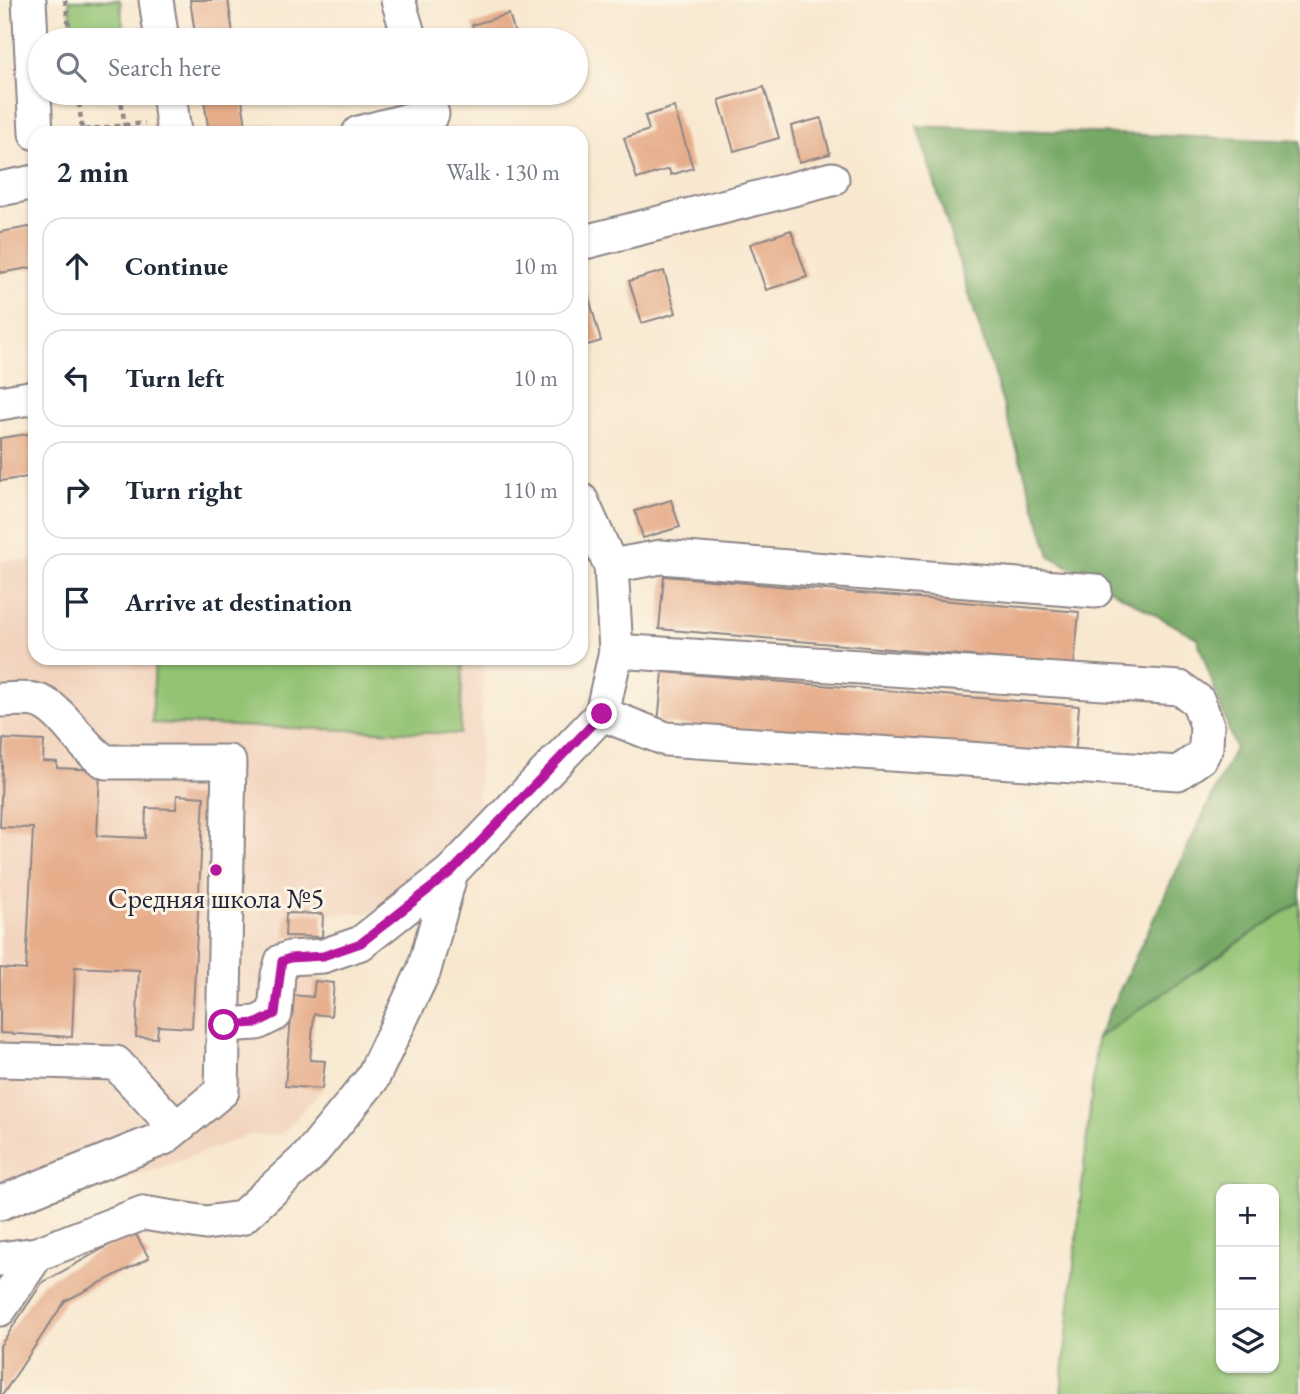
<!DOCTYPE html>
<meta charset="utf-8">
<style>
:root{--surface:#fff;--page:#f2f2f3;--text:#1f2937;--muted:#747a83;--line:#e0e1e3}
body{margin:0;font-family:"EB Garamond",serif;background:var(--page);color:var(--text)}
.controls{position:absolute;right:21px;bottom:21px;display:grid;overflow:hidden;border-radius:14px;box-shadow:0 2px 5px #0004}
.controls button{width:63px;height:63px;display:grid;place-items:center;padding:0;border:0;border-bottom:2px solid var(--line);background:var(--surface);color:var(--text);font:35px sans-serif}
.stop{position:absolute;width:21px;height:21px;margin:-16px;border:5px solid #b5179e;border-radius:50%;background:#fff}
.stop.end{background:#b5179e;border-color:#fff;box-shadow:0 2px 7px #0008}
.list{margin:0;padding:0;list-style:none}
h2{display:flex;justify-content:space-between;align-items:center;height:91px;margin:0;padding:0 28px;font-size:30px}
h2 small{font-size:23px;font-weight:400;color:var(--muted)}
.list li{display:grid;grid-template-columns:46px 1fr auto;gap:21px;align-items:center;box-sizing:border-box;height:98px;margin:0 14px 14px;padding:0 14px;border:2px solid var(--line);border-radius:21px}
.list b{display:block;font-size:26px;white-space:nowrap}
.list em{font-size:23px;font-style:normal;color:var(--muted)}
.icon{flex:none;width:38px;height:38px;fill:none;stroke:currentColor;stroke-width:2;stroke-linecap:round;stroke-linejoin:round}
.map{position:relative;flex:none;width:1300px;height:1394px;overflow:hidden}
.search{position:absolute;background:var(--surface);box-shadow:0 2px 5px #0004;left:28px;top:28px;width:560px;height:77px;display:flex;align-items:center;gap:18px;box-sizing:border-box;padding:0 24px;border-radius:38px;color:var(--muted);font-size:26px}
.panel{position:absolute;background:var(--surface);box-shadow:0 2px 5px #0004;left:28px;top:126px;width:560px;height:539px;border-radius:21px}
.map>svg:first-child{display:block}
.built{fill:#f2d4be}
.green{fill:#93c373;stroke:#5a7257;stroke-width:2;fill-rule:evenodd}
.forest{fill:#76a965;stroke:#4c6650;stroke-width:2}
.building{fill:#e6ad8b}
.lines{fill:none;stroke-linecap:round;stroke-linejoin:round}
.minor-casing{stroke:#8d8586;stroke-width:37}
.path{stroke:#8d8586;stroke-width:4.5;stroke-dasharray:5 5;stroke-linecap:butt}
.minor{stroke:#fff;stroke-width:33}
.route{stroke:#b5179e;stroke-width:9}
.poi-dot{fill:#b5179e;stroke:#fcf5e5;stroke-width:2.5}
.labels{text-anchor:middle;stroke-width:6;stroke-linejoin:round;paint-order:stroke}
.poi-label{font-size:28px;fill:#22223b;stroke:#fcf5e5}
</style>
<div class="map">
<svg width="1300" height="1394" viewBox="0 0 1300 1394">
<rect width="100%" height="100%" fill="#fcf5e5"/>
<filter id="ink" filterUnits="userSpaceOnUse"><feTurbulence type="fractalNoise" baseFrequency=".0143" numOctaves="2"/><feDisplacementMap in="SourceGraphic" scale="14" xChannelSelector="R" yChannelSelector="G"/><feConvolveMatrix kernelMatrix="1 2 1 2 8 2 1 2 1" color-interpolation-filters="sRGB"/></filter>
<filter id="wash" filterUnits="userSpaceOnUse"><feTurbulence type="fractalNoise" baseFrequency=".00686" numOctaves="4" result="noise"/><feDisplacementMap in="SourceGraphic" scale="28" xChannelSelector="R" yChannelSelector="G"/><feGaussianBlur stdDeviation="1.57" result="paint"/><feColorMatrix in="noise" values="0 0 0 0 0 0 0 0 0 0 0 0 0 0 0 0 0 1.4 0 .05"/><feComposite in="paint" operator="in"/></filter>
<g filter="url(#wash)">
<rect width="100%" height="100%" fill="#f8e8d0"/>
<polygon class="built" points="11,560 35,561 35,658 484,658 477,828 385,912 323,915 323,978 334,983 331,1016 314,1015 310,1060 325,1061 322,1089 281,1135 249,1135 0,1226 0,562"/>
<g class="green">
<polygon points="69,0 120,0 123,28 73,33"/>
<polygon points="155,658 463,658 460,734 152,723"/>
<path d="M 1300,901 L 1300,1394 L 1061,1394 L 1097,1038 ZM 1221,1189 L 1274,1189 L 1274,1368 L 1221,1368 Z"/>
</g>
<polygon class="forest" points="917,126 1300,141 1300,901 1097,1038 1235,748 1197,638 1050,556"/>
<g id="blocks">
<g class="building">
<polygon points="190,0 228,0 234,40 196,40"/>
<polygon points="509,14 517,40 477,40 472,25"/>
<polygon points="764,87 779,138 734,151 719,100"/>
<polygon points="203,93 241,93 247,133 209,133"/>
<polygon points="674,107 693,168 671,175 669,169 637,179 624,138 649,130 645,116"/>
<polygon points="821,118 830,154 799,162 791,126"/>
<polygon points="35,226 35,267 0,273 0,232"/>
<polygon points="791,230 807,277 766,290 750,244"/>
<polygon points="664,271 676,313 642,323 629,281"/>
<polygon points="588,294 601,341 581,347 581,296"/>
<polygon points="35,433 35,476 0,481 0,438"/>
<polygon points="671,500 680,527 643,538 635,511"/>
<polygon points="664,576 1079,612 1074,665 659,629"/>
<polygon points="663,672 1079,706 1075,757 658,723"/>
<polygon points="3,739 44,741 43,761 57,762 57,768 100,770 97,836 145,838 146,808 176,809 177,795 204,797 192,1028 158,1026 157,1038 136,1037 139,970 75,967 72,1037 0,1033 0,968 26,970 33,828 0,827"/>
<polygon points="286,913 323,914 322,937 285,936"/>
<polygon points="315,981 334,983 331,1016 314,1014 310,1060 325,1061 322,1089 285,1086 293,995 313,997"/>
<polygon points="134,1231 149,1258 65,1301 3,1394 0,1394 0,1346 42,1283"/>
</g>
</g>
</g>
<g filter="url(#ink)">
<use href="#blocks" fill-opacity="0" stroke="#8d8586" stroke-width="2"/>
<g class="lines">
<defs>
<g id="minor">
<polyline points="29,0 36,133"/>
<polyline points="156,0 162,40"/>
<polyline points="398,0 410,40"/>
<polyline points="169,93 174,133"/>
<polyline points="359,133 432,114"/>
<polyline points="0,189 35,182"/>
<polyline points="581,243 832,179"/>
<polyline points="0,403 35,397"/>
<polyline points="611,566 661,557 1095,591"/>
<path d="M 0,700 C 11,700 23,698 34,700 C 62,705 80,748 106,762 L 229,762 L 222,1091 L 164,1138 L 0,1203"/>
<polyline points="602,714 666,739 1178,773 1201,757 1206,747 1207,725 1198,701 1180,688 616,651"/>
<polyline points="224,1025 257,1023 275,1014 278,975 282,961 290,958 323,956 361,943 451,872 602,714 616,651 611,566 581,500"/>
<polyline points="0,1060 116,1063 176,1128"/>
<polyline points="0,1259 37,1254 143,1213 206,1223 241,1218 309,1156 372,1079 424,970 451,872"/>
<polyline points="0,1309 37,1254"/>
</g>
</defs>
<use href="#minor" class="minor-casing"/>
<g class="path">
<polyline points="65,0 71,40"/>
<polyline points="78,93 82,130 145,123"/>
<polyline points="120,93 126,133"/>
</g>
<use href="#minor" class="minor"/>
</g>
</g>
<g class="lines" filter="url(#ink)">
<polyline class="route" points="224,1025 257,1023 275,1014 282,961 290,958 323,956 361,943 451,872 602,714"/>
</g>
<circle class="poi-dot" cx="216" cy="870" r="7"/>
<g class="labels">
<g class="poi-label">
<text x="216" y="908">Средняя школа №5</text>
</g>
</g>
</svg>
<div class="controls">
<button>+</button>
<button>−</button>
<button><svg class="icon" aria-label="layers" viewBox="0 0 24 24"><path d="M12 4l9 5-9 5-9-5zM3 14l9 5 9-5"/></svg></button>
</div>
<div class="stop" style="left:224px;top:1025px"></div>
<div class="stop end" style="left:602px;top:714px"></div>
<div class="search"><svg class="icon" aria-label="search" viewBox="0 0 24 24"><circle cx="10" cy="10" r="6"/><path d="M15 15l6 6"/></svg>Search here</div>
<section class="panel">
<h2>2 min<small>Walk · 130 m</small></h2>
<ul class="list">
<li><svg class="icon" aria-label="ahead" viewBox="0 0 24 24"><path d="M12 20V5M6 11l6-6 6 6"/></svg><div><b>Continue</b></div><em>10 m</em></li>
<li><svg class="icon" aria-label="left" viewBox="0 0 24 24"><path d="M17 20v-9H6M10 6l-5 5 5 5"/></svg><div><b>Turn left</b></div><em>10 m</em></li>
<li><svg class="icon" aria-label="right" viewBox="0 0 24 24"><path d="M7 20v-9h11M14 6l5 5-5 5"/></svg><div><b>Turn right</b></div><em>110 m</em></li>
<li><svg class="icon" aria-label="arrive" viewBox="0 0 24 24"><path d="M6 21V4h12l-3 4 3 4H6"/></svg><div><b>Arrive at destination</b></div></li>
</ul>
</section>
</div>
